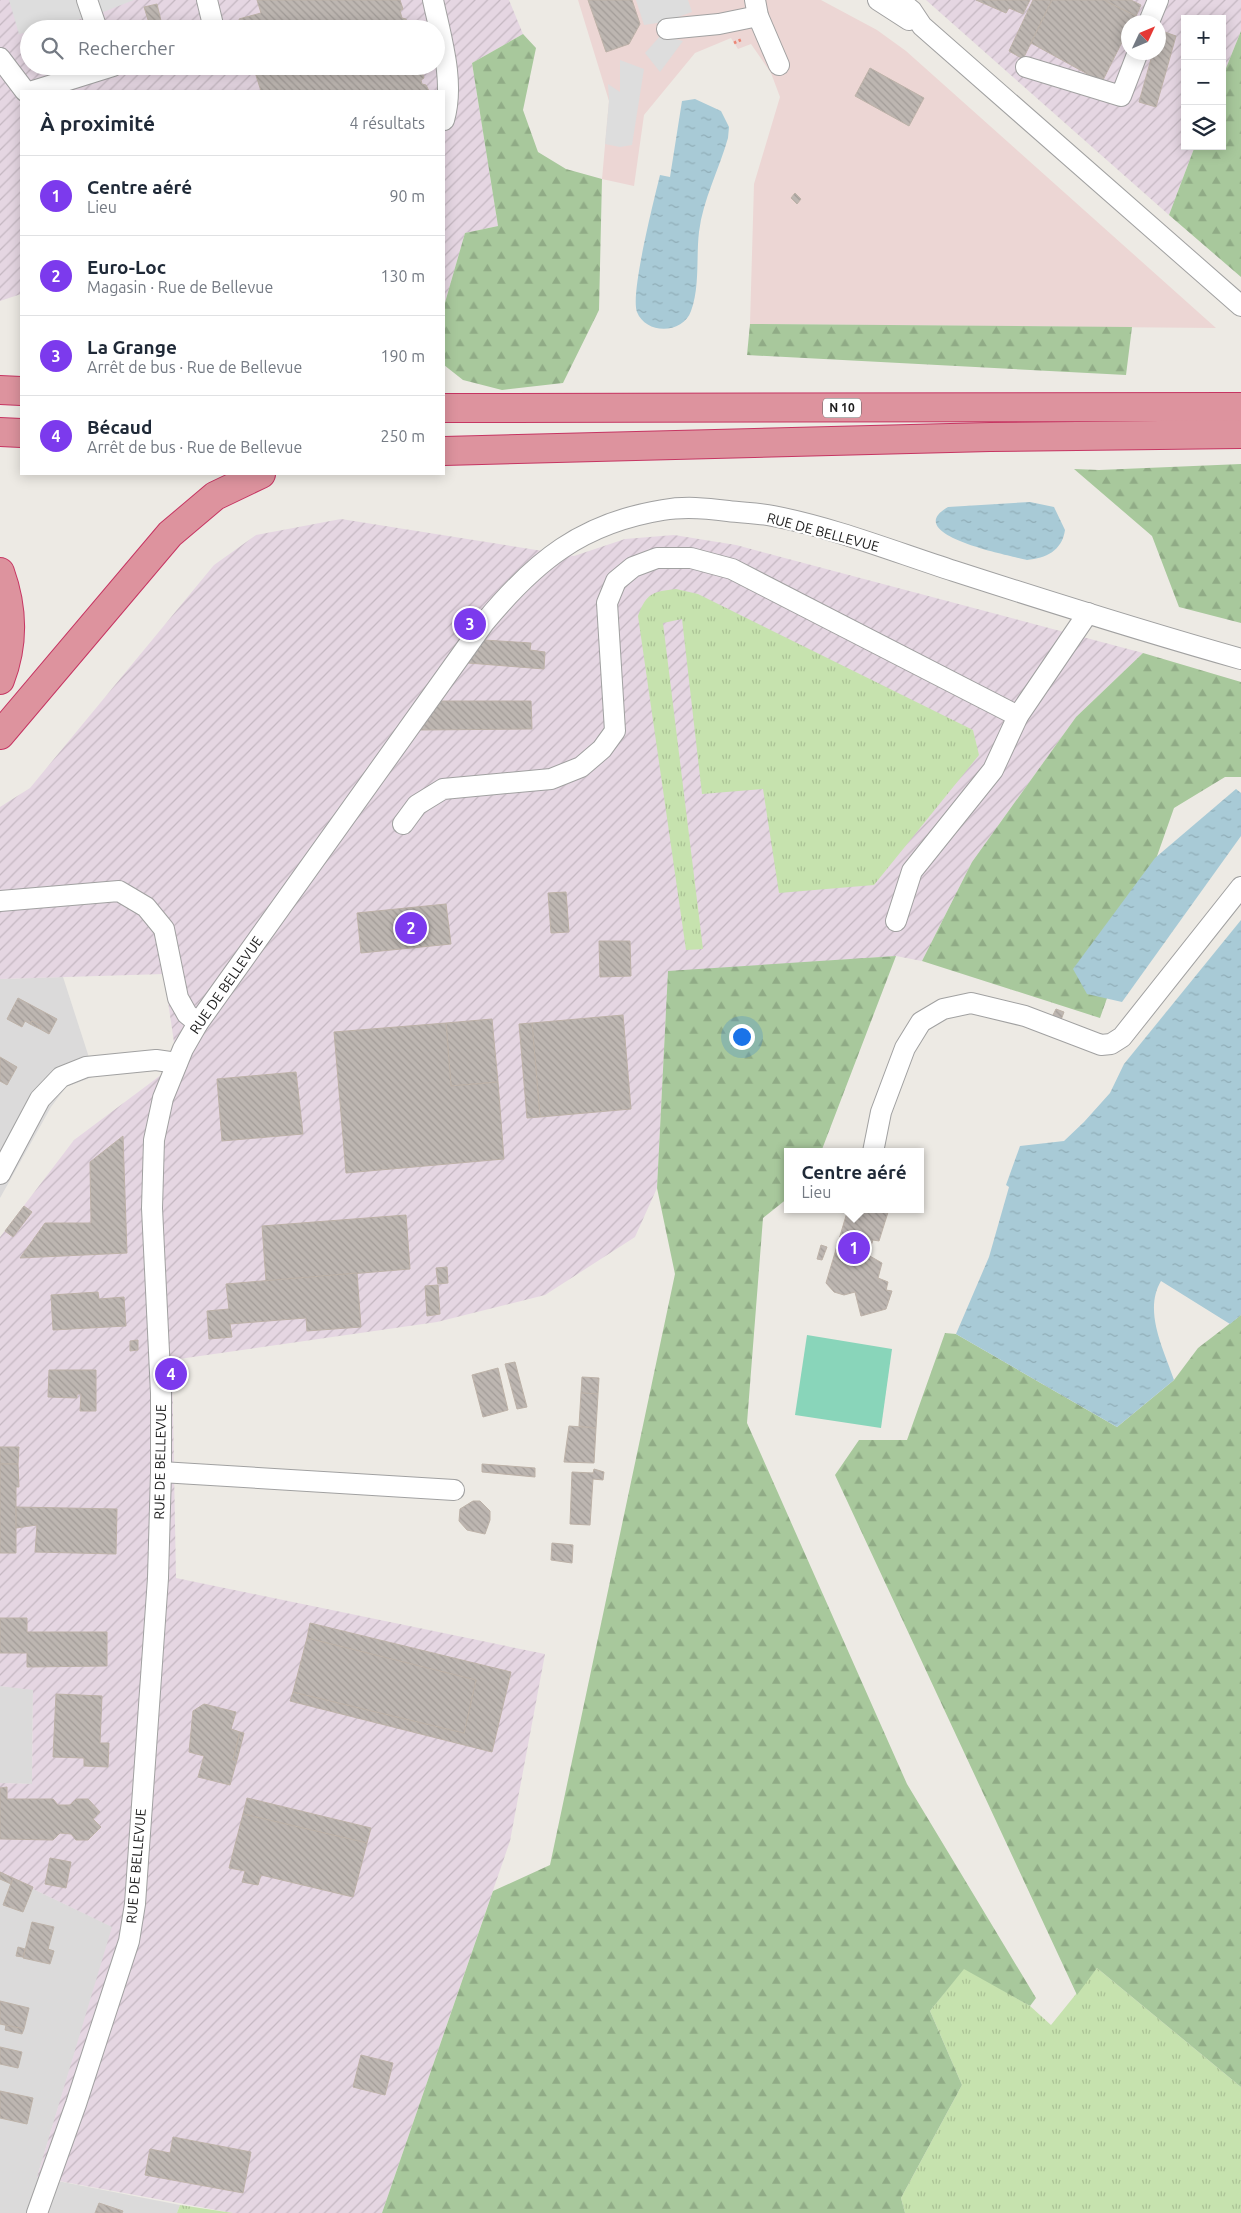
<!DOCTYPE html>
<html lang="fr">
<meta charset="utf-8">
<style>
:root{--surface:#fff;--page:#f2f2f3;--text:#1f2937;--muted:#747a83;--line:#e0e1e3;--accent:#7c3aed}
body{margin:0;font-family:Ubuntu,sans-serif;background:var(--page);color:var(--text)}
.controls{position:absolute;right:15px;top:15px;display:grid;overflow:hidden;border-radius:0px;box-shadow:0 2px 12px #0003}
.controls button{width:45px;height:45px;display:grid;place-items:center;padding:0;border:0;border-bottom:1px solid var(--line);background:var(--surface);color:var(--text);font:25px sans-serif}
.compass{position:absolute;left:1121px;top:15px;width:45px;height:45px;border-radius:50%;background:var(--surface);box-shadow:0 2px 12px #0003;rotate:46deg}
.you{position:absolute;left:741px;top:1036px;width:18px;height:18px;margin:-12px;border:4px solid #fff;border-radius:50%;background:#1a73e8;box-shadow:0 0 0 8px #1a73e833}
.badge{display:grid;place-items:center;width:32px;height:32px;border-radius:50%;background:var(--accent);color:#fff;font-size:16px;font-weight:700}
.pin{position:absolute;translate:-50% -50%;border:2px solid #fff;box-shadow:0 1px 5px #0006}
.popup{position:absolute;left:784px;top:1148px;width:140px;height:65px;box-sizing:border-box;display:grid;place-content:center;border-radius:0px;background:var(--surface);filter:drop-shadow(0 1px 4px #0005);font-size:16px;white-space:nowrap;color:var(--muted)}
.popup b{font-size:19px;color:var(--text)}
.popup::after{content:'';position:absolute;left:50%;top:100%;margin-left:-10px;border:10px solid transparent;border-top-color:var(--surface)}
.list{margin:0;padding:0;list-style:none}
h2{display:flex;justify-content:space-between;align-items:center;height:65px;margin:0;padding:0 20px;font-size:21px}
h2 small{font-size:16px;font-weight:400;color:var(--muted)}
.list li{display:grid;grid-template-columns:32px 1fr auto;gap:15px;align-items:center;box-sizing:border-box;height:80px;padding:0 20px;border-top:1px solid var(--line)}
.list b{display:block;font-size:19px;white-space:nowrap}
.list p{margin:0;font-size:16px;white-space:nowrap;color:var(--muted)}
.list em{font-size:16px;font-style:normal;color:var(--muted)}
.icon{flex:none;width:28px;height:28px;fill:none;stroke:currentColor;stroke-width:2;stroke-linecap:round;stroke-linejoin:round}
.map{position:relative;flex:none;width:1241px;height:2213px;overflow:hidden}
.search{position:absolute;background:var(--surface);box-shadow:0 2px 12px #0003;left:20px;top:20px;width:425px;height:55px;display:flex;align-items:center;gap:12px;box-sizing:border-box;padding:0 18px;border-radius:28px;color:var(--muted);font-size:19px}
.panel{position:absolute;background:var(--surface);box-shadow:0 2px 12px #0003;left:20px;top:90px;width:425px;height:385px;border-radius:0px}
.map>svg:first-child{display:block}
.residential{fill:#dbdada}
.commercial{fill:#ecd6d4}
.industrial{fill:url(#industrial-furrows);fill-rule:evenodd}
.grass{fill:url(#grass-tufts)}
.forest{fill:url(#forest-firs)}
.pitch{fill:#89d5ba}
.parking{fill:#ddd}
.water{fill:url(#water-ripples)}
.building{fill:url(#building-back-hatch);stroke:#bdb2a8}
.lines{fill:none;stroke-linecap:round;stroke-linejoin:round}
.minor-casing{stroke:#a1a1a1;stroke-width:22}
.highway-casing{stroke:#c63562;stroke-width:30}
.path{stroke:#eb8776;stroke-width:3;stroke-dasharray:2.5 2.5;stroke-linecap:butt}
.minor{stroke:#fff;stroke-width:20}
.highway{stroke:#dd939e;stroke-width:28}
.labels{text-anchor:middle;stroke-width:4.5;stroke-linejoin:round;paint-order:stroke}
.shield{fill:#fff;stroke:#616161;stroke-width:1}
.shield-label{font-size:12px;font-weight:bold;fill:#1d1d1d}
.street-label{font-size:14px;fill:#1d1d1d;stroke:#fff}
</style>
<div class="map">
<svg width="1241" height="2213" viewBox="0 0 1241 2213">
<defs>
<pattern id="industrial-furrows" width="10" height="10" patternUnits="userSpaceOnUse" patternTransform="scale(1.25)"><rect width="10" height="10" fill="#e5d6e2"/><path d="M-1 1l2-2M0 10L10 0M9 11l2-2" fill="none" stroke="#c4b7c1"/></pattern>
<pattern id="grass-tufts" width="24" height="20" patternUnits="userSpaceOnUse" patternTransform="scale(1.25)"><rect width="24" height="20" fill="#c6e2ae"/><path d="M3 7l-1-3M5 7V3M7 7l1-3M15 17l-1-3M17 17v-4M19 17l1-3" fill="none" stroke="#aac195"/></pattern>
<pattern id="forest-firs" width="22" height="20" patternUnits="userSpaceOnUse" patternTransform="scale(1.25)"><rect width="22" height="20" fill="#a8c89c"/><path d="M5 1l3.5 6h-7zM16 11l3.5 6h-7z" fill="#90ab86"/></pattern>
<pattern id="water-ripples" width="26" height="14" patternUnits="userSpaceOnUse" patternTransform="scale(1.25)"><rect width="26" height="14" fill="#a8cad6"/><path d="M2 4q2-2 4 0t4 0M15 11q2-2 4 0t4 0" fill="none" stroke="#90adb7"/></pattern>
<pattern id="building-back-hatch" width="6" height="6" patternUnits="userSpaceOnUse" patternTransform="scale(1.25)"><rect width="6" height="6" fill="#bdb6b1"/><path d="M-1 5l2 2M0 0l6 6M5-1l2 2" fill="none" stroke="#a29c98"/></pattern>
</defs>
<rect width="100%" height="100%" fill="#edeae4"/>
<g class="residential">
<polygon points="63,977 95,1076 66,1087 51,1107 0,1198 0,979"/>
<polygon points="0,1686 33,1689 32,1784 0,1783"/>
<polygon points="0,1873 113,1927 37,2177 180,2205 177,2213 0,2213"/>
</g>
<polygon class="commercial" points="578,0 821,0 877,30 906,51 1216,328 750,324 754,184 780,97 771,73 751,44 738,49 731,38 695,53 644,115 634,186 602,179 609,101"/>
<g class="industrial">
<path d="M 0,0 L 509,0 L 523,34 L 472,63 L 498,226 L 465,233 L 444,306 L 444,91 L 21,91 L 21,294 L 0,301 ZM 29,29 L 436,29 L 436,66 L 29,66 Z"/>
<path d="M 926,0 L 1241,0 L 1241,31 L 1222,78 L 1222,19 L 1185,19 L 1185,146 L 1195,146 L 1169,215 ZM 1128,22 L 1158,22 L 1158,52 L 1128,52 Z"/>
<polygon points="341,519 574,556 625,539 674,535 736,545 1143,653 1076,717 972,862 922,961 896,956 668,972 657,1188 635,1237 545,1295 437,1322 172,1360 176,1578 545,1654 510,1841 382,2213 233,2213 37,2177 112,1927 0,1873 0,1783 32,1784 33,1690 0,1686 0,1237 74,1140 177,1063 164,974 0,979 0,807 30,788 214,565 256,535"/>
</g>
<g class="grass">
<path d="M 676,589 L 698,594 L 973,730 L 979,755 L 874,885 L 779,893 L 763,789 L 702,794 L 682,619 L 663,623 L 703,949 L 686,950 L 638,616 C 647,592 653,592 676,589 Z"/>
<polygon points="964,1968 1030,2006 1051,2025 1097,1968 1241,2087 1241,2213 905,2213 901,2198 962,2085 930,2011"/>
<polygon points="180,2205 233,2213 177,2213"/>
</g>
<g class="forest">
<polygon points="1241,31 1241,277 1169,215 1195,146 1222,146 1222,78"/>
<polygon points="523,34 536,48 523,110 538,152 566,169 602,179 599,310 563,383 502,390 463,380 444,365 444,306 465,233 498,226 472,63"/>
<polygon points="750,324 1132,327 1126,375 747,355"/>
<polygon points="1241,464 1241,623 1179,607 1152,536 1074,469 1099,470"/>
<polygon points="1143,653 1241,682 1241,777 1225,777 1174,808 1100,1018 922,961 972,862 1076,717"/>
<polygon points="896,956 821,1152 788,1152 788,1198 763,1218 747,1423 907,1784 1036,1998 1030,2006 964,1969 930,2011 962,2085 901,2198 905,2213 382,2213 493,1891 550,1865 675,1274 657,1188 668,971"/>
<polygon points="1241,1315 1241,2087 1097,1968 1077,1995 835,1475 859,1440 907,1440 945,1333 956,1334 1117,1427 1174,1380 1198,1348"/>
</g>
<polygon class="pitch" points="807,1335 892,1349 881,1428 795,1415"/>
<g class="parking">
<polygon points="9,0 134,0 93,16 40,29 29,29 29,32 19,34"/>
<polygon points="636,0 688,0 692,12 664,22 644,25"/>
<polygon points="661,35 683,41 660,72 645,53"/>
<polygon points="620,60 644,69 632,145 620,147 605,144 609,101 608,84 620,92"/>
</g>
<g class="water">
<path d="M 695,99 L 721,111 L 729,127 L 728,138 C 719,170 703,199 699,232 C 696,257 700,287 691,311 C 683,334 646,335 637,312 C 630,294 654,200 660,175 L 670,177 L 682,101 Z"/>
<path d="M 1030,502 L 1054,507 L 1065,530 C 1062,551 1046,558 1027,560 C 1012,556 899,535 948,507 Z"/>
<polygon points="1236,789 1241,793 1241,836 1122,1002 1087,994 1073,969 1155,858"/>
<path d="M 1241,920 L 1241,1315 L 1230,1324 L 1161,1281 C 1143,1311 1164,1350 1174,1380 L 1117,1427 L 956,1334 L 989,1257 L 1009,1187 L 1006,1185 L 1020,1146 L 1064,1141 L 1084,1122 L 1110,1093 L 1124,1064 Z"/>
</g>
<g class="building">
<polygon points="257,0 400,0 403,9 400,11 402,18 406,19 409,29 242,29 239,19 261,13"/>
<polygon points="588,0 632,0 640,24 629,44 606,52"/>
<polygon points="976,0 1030,0 1023,14 1009,8 1006,13"/>
<polygon points="1033,0 1052,0 1023,59 1009,51"/>
<polygon points="1052,0 1104,0 1136,16 1132,22 1128,22 1128,30 1102,82 1031,43"/>
<polygon points="1104,0 1131,0 1141,5 1136,16"/>
<polygon points="157,4 162,25 151,29 144,7"/>
<polygon points="1159,30 1176,36 1156,107 1139,102 1153,52 1158,52"/>
<polygon points="253,66 417,66 421,68 424,78 421,80 422,84 426,85 429,91 261,91"/>
<polygon points="870,68 924,98 909,126 855,96"/>
<polygon points="795,193 801,199 797,204 791,198"/>
<polygon points="484,640 531,643 530,650 545,652 544,669 468,663"/>
<polygon points="441,701 531,701 532,729 420,730"/>
<polygon points="566,892 569,932 551,933 548,893"/>
<polygon points="446,904 451,944 361,953 357,913"/>
<polygon points="599,941 630,941 631,976 600,977"/>
<polygon points="18,998 57,1019 49,1034 40,1029 41,1026 32,1021 30,1024 25,1021 22,1027 7,1019"/>
<polygon points="1056,1009 1064,1012 1061,1020 1052,1017"/>
<polygon points="623,1015 631,1109 540,1117 532,1023"/>
<polygon points="492,1019 498,1082 451,1086 446,1023"/>
<polygon points="32,1021 41,1026 40,1029 30,1024"/>
<polygon points="446,1023 451,1086 498,1082 504,1159 346,1173 334,1032"/>
<polygon points="532,1023 540,1117 527,1118 519,1024"/>
<polygon points="0,1057 17,1067 7,1085 0,1081"/>
<polygon points="296,1072 303,1134 222,1141 217,1079"/>
<polygon points="123,1136 127,1253 20,1258 45,1223 91,1223 90,1162"/>
<polygon points="24,1206 32,1212 13,1237 5,1231"/>
<polygon points="848,1209 889,1209 879,1241 873,1240 868,1255 882,1263 878,1278 888,1282 886,1290 892,1291 886,1309 861,1316 855,1292 844,1295 834,1292 826,1283"/>
<polygon points="406,1215 410,1269 266,1281 262,1226"/>
<polygon points="821,1245 827,1247 822,1260 817,1259"/>
<polygon points="447,1267 448,1283 438,1284 436,1268"/>
<polygon points="357,1273 361,1327 307,1331 306,1318 230,1324 232,1337 209,1339 207,1311 229,1309 226,1284"/>
<polygon points="438,1285 440,1314 427,1316 425,1286"/>
<polygon points="98,1292 99,1299 124,1297 126,1326 53,1330 51,1295"/>
<polygon points="138,1340 138,1350 130,1351 130,1341"/>
<polygon points="515,1362 527,1407 517,1409 505,1364"/>
<polygon points="498,1368 508,1410 483,1417 472,1375"/>
<polygon points="49,1370 96,1370 96,1411 80,1411 81,1394 77,1394 77,1398 48,1397"/>
<polygon points="582,1377 599,1378 598,1394 581,1393"/>
<polygon points="581,1393 598,1394 596,1428 579,1426"/>
<polygon points="569,1426 596,1428 594,1463 564,1462"/>
<polygon points="0,1447 19,1447 18,1464 0,1464"/>
<polygon points="0,1464 18,1464 19,1487 16,1487 16,1553 0,1553"/>
<polygon points="482,1464 535,1468 535,1477 482,1472"/>
<polygon points="594,1469 604,1472 603,1480 593,1479 590,1525 570,1524 572,1472 593,1473"/>
<polygon points="473,1501 480,1501 490,1511 490,1520 485,1534 467,1530 459,1521 460,1509"/>
<polygon points="16,1507 117,1509 116,1554 35,1552 37,1525 16,1528"/>
<polygon points="552,1543 573,1545 572,1563 551,1560"/>
<polygon points="0,1618 27,1618 27,1632 107,1632 107,1666 27,1667 27,1653 0,1653"/>
<polygon points="310,1623 511,1672 492,1752 290,1701 293,1692 464,1733 476,1680 307,1638"/>
<polygon points="307,1638 476,1680 464,1733 293,1692"/>
<polygon points="56,1694 102,1696 100,1743 109,1743 108,1767 84,1766 84,1758 53,1757"/>
<polygon points="204,1704 236,1712 231,1729 240,1732 233,1760 237,1760 230,1785 198,1777 204,1756 189,1752 193,1711"/>
<polygon points="240,1732 244,1733 237,1760 233,1760"/>
<polygon points="7,1787 7,1799 53,1799 58,1805 70,1805 76,1799 88,1799 100,1812 93,1819 101,1827 88,1840 76,1840 71,1834 60,1833 53,1840 0,1839 0,1788"/>
<polygon points="247,1798 371,1828 367,1843 243,1814"/>
<polygon points="243,1814 367,1843 353,1897 261,1875 258,1885 242,1882 245,1871 229,1868"/>
<polygon points="50,1858 71,1862 66,1888 45,1884"/>
<polygon points="0,1872 13,1878 11,1884 0,1879"/>
<polygon points="13,1878 33,1887 23,1912 3,1905"/>
<polygon points="32,1922 54,1927 48,1949 54,1951 50,1964 23,1958"/>
<polygon points="18,1947 25,1949 23,1957 16,1956"/>
<polygon points="0,2001 29,2008 24,2029 0,2024"/>
<polygon points="6,2025 24,2029 22,2034 5,2030"/>
<polygon points="0,2047 22,2052 18,2068 0,2064"/>
<polygon points="361,2055 393,2063 385,2095 353,2087"/>
<polygon points="0,2091 33,2098 27,2124 0,2118"/>
<polygon points="173,2137 251,2152 243,2193 145,2175 150,2149 170,2153"/>
<polygon points="99,2203 123,2211 122,2213 95,2213"/>
</g>
<g class="lines">
<defs>
<g id="minor">
<polyline points="87,0 97,29"/>
<polyline points="207,0 214,29"/>
<path d="M 433,0 C 441,38 455,82 444,120"/>
<polyline points="755,0 758,16 779,65"/>
<polyline points="878,0 909,20"/>
<polyline points="899,0 912,11 922,26 1241,306"/>
<polyline points="1149,22 1158,0"/>
<polyline points="667,29 719,24 758,16"/>
<polyline points="0,58 25,91"/>
<polyline points="1026,67 1121,96 1138,52"/>
<polyline points="33,91 113,66"/>
<polyline points="403,824 417,805 443,789 551,779 581,767 602,749 615,731 607,603 616,581 633,567 657,558 691,558 732,569 1018,716"/>
<polyline points="0,901 119,891 146,907 164,929 178,998 187,1014 198,1023"/>
<polyline points="896,921 912,871 993,770 1018,716 1088,613"/>
<polyline points="873,1152 881,1112 905,1048 921,1022 943,1009 971,1003 1025,1016 1101,1045 1111,1044 1122,1037 1241,887"/>
<polyline points="0,1174 40,1099 61,1077 86,1067 156,1060 177,1063"/>
<polyline points="161,1472 454,1490"/>
<path d="M 37,2213 L 76,2104 L 129,1941 L 135,1904 L 158,1578 L 161,1472 L 161,1393 L 152,1208 L 154,1140 L 163,1098 L 183,1049 L 198,1023 L 484,623 C 535,561 582,523 663,510 C 685,506 706,508 728,511 C 743,513 759,513 773,516 C 835,528 895,552 954,571 C 1050,602 1145,632 1241,659"/>
</g>
<g id="highway">
<polyline points="0,390 21,391"/>
<polyline points="444,408 1241,407"/>
<polyline points="0,432 21,433"/>
<polyline points="444,451 990,437 1241,434"/>
<path d="M 0,572 C 13,608 14,644 0,680"/>
<polyline points="0,735 170,534 215,496 261,474"/>
</g>
</defs>
<use href="#minor" class="minor-casing"/>
<use href="#highway" class="highway-casing"/>
<polyline class="path" points="734,43 743,39"/>
<use href="#minor" class="minor"/>
<use href="#highway" class="highway"/>
</g>
<g class="labels">
<rect class="shield" x="823" y="398.5" width="38" height="19" rx="4"/>
<g class="shield-label">
<text x="842" y="412">N 10</text>
</g>
<g class="street-label">
<text transform="translate(823 532) rotate(15)" y="5">RUE DE BELLEVUE</text>
<text transform="translate(226 985) rotate(-55)" y="5">RUE DE BELLEVUE</text>
<text transform="translate(160 1462) rotate(-89)" y="5">RUE DE BELLEVUE</text>
<text transform="translate(136 1866) rotate(-85)" y="5">RUE DE BELLEVUE</text>
</g>
</g>
</svg>
<div class="controls">
<button>+</button>
<button>−</button>
<button><svg class="icon" aria-label="layers" viewBox="0 0 24 24"><path d="M12 4l9 5-9 5-9-5zM3 14l9 5 9-5"/></svg></button>
</div>
<svg class="compass" viewBox="-18 -18 36 36"><path d="M0-13l5 13h-10z" fill="#e53935"/><path d="M0 13l5-13h-10z" fill="#747a83"/></svg>
<div class="you"></div>
<div class="pin badge" style="left:854px;top:1248px">1</div>
<div class="popup"><b>Centre aéré</b>Lieu</div>
<div class="pin badge" style="left:411px;top:928px">2</div>
<div class="pin badge" style="left:470px;top:624px">3</div>
<div class="pin badge" style="left:171px;top:1374px">4</div>
<div class="search"><svg class="icon" aria-label="search" viewBox="0 0 24 24"><circle cx="10" cy="10" r="6"/><path d="M15 15l6 6"/></svg>Rechercher</div>
<section class="panel">
<h2>À proximité<small>4 résultats</small></h2>
<ul class="list">
<li><span class="badge">1</span><div><b>Centre aéré</b><p>Lieu</p></div><em>90 m</em></li>
<li><span class="badge">2</span><div><b>Euro-Loc</b><p>Magasin · Rue de Bellevue</p></div><em>130 m</em></li>
<li><span class="badge">3</span><div><b>La Grange</b><p>Arrêt de bus · Rue de Bellevue</p></div><em>190 m</em></li>
<li><span class="badge">4</span><div><b>Bécaud</b><p>Arrêt de bus · Rue de Bellevue</p></div><em>250 m</em></li>
</ul>
</section>
</div>
